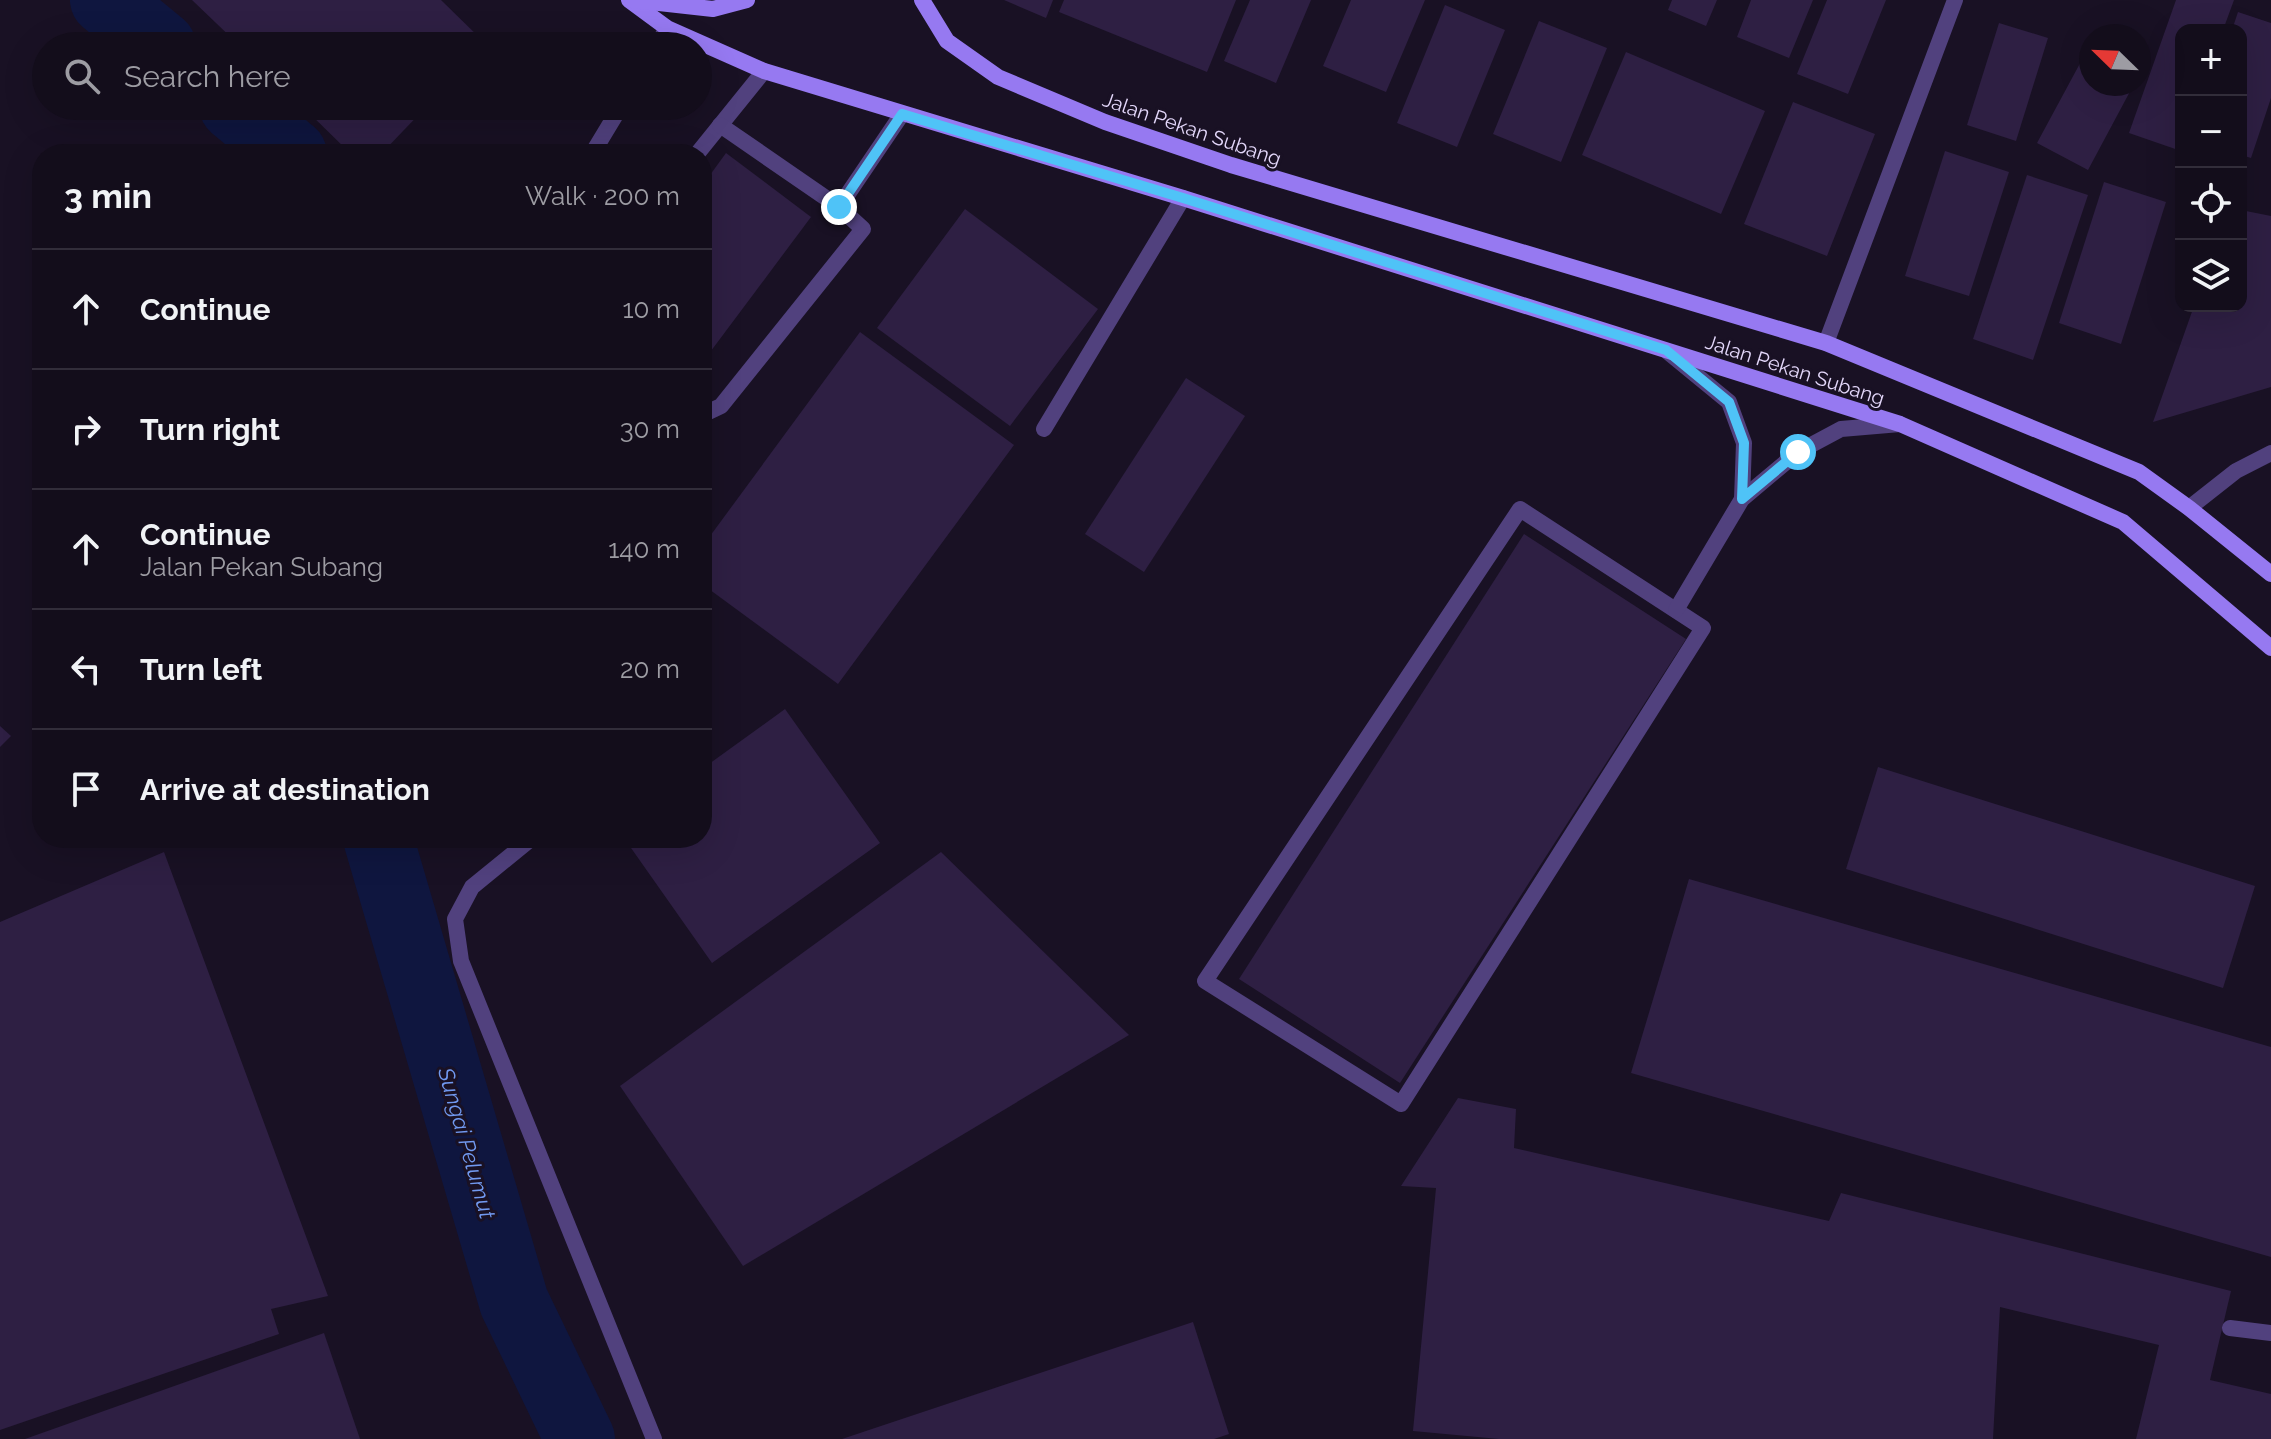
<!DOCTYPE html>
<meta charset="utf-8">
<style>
:root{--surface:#130d1b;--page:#1c1624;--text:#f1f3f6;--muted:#9d9ca3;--line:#322d3a}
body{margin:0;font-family:Raleway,sans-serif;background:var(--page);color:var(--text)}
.controls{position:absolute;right:24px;top:24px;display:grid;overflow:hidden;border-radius:16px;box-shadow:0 8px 32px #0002}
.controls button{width:72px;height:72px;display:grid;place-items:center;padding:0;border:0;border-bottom:2px solid var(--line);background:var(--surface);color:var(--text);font:40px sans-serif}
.compass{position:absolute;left:2079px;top:24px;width:72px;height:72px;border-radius:50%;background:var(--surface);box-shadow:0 8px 32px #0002;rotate:293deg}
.stop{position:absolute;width:24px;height:24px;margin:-18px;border:6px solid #4fc3f7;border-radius:50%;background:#fff}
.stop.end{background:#4fc3f7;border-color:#fff;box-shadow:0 2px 8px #0008}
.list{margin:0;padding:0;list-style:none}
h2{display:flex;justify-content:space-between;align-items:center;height:104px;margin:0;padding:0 32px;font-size:34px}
h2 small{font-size:26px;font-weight:400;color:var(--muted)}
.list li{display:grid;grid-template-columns:52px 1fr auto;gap:24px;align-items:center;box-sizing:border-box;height:120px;padding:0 32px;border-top:2px solid var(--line)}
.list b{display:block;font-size:30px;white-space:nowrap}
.list p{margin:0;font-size:26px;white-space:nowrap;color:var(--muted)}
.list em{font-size:26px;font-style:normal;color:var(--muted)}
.icon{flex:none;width:44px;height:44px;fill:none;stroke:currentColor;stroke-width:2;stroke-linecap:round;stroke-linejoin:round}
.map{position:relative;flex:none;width:2271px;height:1439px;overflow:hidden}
.search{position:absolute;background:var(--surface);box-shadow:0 8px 32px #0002;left:32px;top:32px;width:680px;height:88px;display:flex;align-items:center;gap:20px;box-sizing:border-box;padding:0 28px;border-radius:44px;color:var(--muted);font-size:30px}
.panel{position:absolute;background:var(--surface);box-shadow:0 8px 32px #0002;left:32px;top:144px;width:680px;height:704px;border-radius:32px}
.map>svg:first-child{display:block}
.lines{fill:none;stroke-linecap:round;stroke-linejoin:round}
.river{stroke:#0f163f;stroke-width:70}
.building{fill:#2e1f43}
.lane{stroke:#51417e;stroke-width:16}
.street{stroke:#51417e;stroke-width:16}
.secondary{stroke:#9679f1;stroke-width:16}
.route{stroke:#4fc3f7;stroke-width:10}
.labels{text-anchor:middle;stroke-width:6;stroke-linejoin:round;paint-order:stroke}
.street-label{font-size:20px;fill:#e4d8fb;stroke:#191124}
.water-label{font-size:22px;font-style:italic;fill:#7199f0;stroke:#191124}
</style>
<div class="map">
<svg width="2271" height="1439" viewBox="0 0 2271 1439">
<rect width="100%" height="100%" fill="#191124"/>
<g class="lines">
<g class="river">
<polyline points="105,0 161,46"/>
<polyline points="234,106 292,154"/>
<polyline points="378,838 514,1302 580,1439"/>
</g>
</g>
<g class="building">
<polygon points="192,0 441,0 486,44 484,46 240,46"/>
<polygon points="1004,0 1053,0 1046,18"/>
<polygon points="1064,0 1236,0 1207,72 1059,12"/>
<polygon points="1250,0 1311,0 1276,83 1224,61"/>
<polygon points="1351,0 1425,0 1386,92 1323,66"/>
<polygon points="1672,0 1717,0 1706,26 1668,10"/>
<polygon points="1751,0 1813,0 1789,58 1737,37"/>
<polygon points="1827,0 1886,0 1848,94 1797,74"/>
<polygon points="2176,0 2234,0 2223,30 2181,30 2181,151 2129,133"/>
<polygon points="1445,5 1505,30 1457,147 1397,123"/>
<polygon points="2238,12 2271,23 2271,98 2251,158 2241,155 2241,30 2232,30"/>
<polygon points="1539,21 1607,48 1561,162 1493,134"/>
<polygon points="1999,23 2048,38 2016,141 1967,125"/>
<polygon points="2091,43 2091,84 2134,84 2088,170 2037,143"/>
<polygon points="2139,50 2149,55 2139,74"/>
<polygon points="1626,52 1765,111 1721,214 1582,155"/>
<polygon points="1793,102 1875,134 1827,256 1744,224"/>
<polygon points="302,106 427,106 381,154 351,154"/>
<polygon points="1945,151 2009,172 1969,296 1905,276"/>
<polygon points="726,153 811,217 702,363 702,186"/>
<polygon points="2027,175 2088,195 2033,360 1973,339"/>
<polygon points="2104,182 2166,202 2121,344 2059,323"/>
<polygon points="965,209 1098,309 1010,426 877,328"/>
<polygon points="2241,210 2271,216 2271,387 2153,422 2194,306 2241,306"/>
<polygon points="860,332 1014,445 838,684 702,584 702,547"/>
<polygon points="1186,378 1245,416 1144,572 1085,534"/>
<polygon points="1524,534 1686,639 1400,1083 1239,979"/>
<polygon points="785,709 880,843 712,963 624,838 702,838 702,769"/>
<polygon points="0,726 11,736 0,747"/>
<polygon points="1878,767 2255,886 2223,988 1846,869"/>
<polygon points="164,852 328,1296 271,1309 279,1334 0,1430 0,922"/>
<polygon points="941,852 1129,1035 743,1266 620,1086"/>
<polygon points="1689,879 2271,1047 2271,1257 1631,1073"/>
<polygon points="1458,1098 1516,1109 1514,1148 1829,1221 1841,1193 2231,1291 2210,1380 2271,1394 2271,1439 2136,1439 2159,1345 2000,1307 1993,1439 1499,1439 1413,1431 1436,1188 1401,1186"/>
<polygon points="1193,1322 1229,1434 1214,1439 842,1439"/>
<polygon points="324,1333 360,1439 25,1439"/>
</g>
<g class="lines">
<g class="lane">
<polyline points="657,46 667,28"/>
<polyline points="592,154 621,106"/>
<polyline points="697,154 764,71"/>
<polyline points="839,207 902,114"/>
<polyline points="1826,343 1955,0"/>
<polyline points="1668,352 1729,402 1744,443 1742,499"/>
<polyline points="702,415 721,406 863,229 839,207 720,125"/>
<polyline points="1044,429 1183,198"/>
<polygon points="1520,509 1703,628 1401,1104 1205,981"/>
<polyline points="1676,610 1742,499 1798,452 1841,429 1900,424"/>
<polyline points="532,838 472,887 455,919 461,961 654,1439"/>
<polyline points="2230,1328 2271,1333"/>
</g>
<polyline class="street" points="2189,508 2236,471 2271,453"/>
<g class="secondary">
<polyline points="629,0 667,28 764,71 1183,198 1900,424 2123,522 2271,648"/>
<polyline points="632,0 713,9 747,0"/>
<polyline points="922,0 947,41 998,77 1105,122 1231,165 1826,343 2139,472 2189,508 2271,574"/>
</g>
</g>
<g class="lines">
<polyline class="route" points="839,207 902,114 1183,198 1666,350 1729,402 1744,443 1742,499 1798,452"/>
</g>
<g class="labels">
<g class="street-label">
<text transform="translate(1192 129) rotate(19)" y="7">Jalan Pekan Subang</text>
<text transform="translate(1795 370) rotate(18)" y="7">Jalan Pekan Subang</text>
</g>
<g class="water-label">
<text transform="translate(467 1143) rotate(74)" y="8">Sungai Pelumut</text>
</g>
</g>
</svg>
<div class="controls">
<button>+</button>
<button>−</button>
<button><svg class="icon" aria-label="locate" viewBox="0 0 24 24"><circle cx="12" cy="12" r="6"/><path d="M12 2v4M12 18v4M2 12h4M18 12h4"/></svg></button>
<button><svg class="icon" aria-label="layers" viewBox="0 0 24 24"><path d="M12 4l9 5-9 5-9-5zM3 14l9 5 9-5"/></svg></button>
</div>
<svg class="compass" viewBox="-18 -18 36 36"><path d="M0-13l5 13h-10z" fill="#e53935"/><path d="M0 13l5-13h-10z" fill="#9d9ca3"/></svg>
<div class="stop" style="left:1798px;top:452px"></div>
<div class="stop end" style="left:839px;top:207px"></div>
<div class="search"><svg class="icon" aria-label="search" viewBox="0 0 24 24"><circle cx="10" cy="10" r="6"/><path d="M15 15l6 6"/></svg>Search here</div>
<section class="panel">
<h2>3 min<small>Walk · 200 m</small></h2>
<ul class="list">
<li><svg class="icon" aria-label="ahead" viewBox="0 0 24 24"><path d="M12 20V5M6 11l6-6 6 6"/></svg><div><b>Continue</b></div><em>10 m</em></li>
<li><svg class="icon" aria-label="right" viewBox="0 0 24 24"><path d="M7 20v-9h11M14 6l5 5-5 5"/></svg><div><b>Turn right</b></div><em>30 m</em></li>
<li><svg class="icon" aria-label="ahead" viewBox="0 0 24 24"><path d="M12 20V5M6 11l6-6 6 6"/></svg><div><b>Continue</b><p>Jalan Pekan Subang</p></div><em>140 m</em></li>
<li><svg class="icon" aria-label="left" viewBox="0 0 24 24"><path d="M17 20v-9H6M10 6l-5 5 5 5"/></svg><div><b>Turn left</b></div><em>20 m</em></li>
<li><svg class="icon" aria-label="arrive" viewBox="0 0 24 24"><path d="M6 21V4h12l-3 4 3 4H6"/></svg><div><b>Arrive at destination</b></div></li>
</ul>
</section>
</div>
